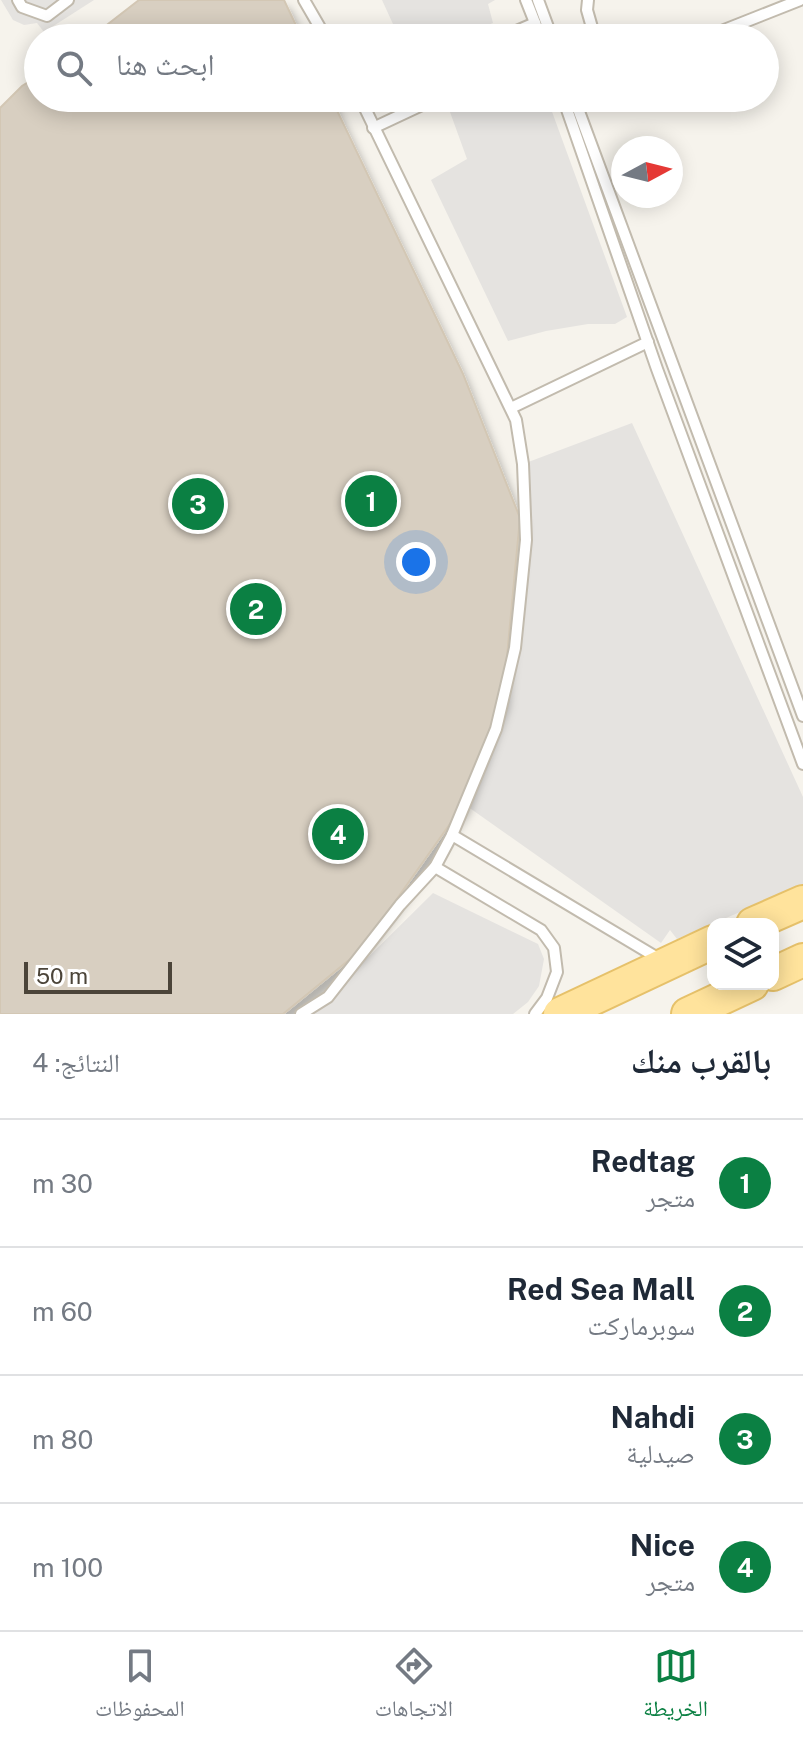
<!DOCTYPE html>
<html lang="ar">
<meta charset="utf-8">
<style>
:root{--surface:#fff;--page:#f2f2f3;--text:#1f2937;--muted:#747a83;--line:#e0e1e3;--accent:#0b8043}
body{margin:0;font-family:"Public Sans","Noto Naskh Arabic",sans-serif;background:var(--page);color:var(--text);direction:rtl}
.controls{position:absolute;right:24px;bottom:24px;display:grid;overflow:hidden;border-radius:16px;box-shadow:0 4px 20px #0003}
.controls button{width:72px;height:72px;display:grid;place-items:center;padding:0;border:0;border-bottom:2px solid var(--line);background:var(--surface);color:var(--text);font:40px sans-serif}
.compass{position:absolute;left:611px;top:136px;width:72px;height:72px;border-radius:50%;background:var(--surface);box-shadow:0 4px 20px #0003;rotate:83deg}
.scale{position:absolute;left:24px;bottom:20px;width:148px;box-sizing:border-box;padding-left:8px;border:4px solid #4b4439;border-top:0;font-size:22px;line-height:28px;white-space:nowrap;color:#4b4439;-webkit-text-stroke:6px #fff;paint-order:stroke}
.you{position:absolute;left:416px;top:562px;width:28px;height:28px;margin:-20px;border:6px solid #fff;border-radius:50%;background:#1a73e8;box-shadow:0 0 0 12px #1a73e833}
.badge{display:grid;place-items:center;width:52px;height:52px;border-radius:50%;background:var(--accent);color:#fff;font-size:26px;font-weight:700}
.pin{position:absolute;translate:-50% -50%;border:4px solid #fff;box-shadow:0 2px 8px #0006}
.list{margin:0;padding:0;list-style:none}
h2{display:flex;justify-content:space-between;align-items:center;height:104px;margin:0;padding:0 32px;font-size:34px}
h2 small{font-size:26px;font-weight:400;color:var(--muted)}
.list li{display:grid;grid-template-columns:52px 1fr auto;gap:24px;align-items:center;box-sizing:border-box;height:128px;padding:0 32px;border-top:2px solid var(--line)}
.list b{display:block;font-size:30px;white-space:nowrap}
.list p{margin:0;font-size:26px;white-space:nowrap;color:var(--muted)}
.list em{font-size:26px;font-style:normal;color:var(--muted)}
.icon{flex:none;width:44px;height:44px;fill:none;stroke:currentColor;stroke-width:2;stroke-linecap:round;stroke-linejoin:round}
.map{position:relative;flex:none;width:803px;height:1014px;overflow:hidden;direction:ltr}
.search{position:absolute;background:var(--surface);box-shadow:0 4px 20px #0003;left:24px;right:24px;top:24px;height:88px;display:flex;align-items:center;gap:20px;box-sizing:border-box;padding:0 28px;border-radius:44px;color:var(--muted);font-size:30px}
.sheet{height:616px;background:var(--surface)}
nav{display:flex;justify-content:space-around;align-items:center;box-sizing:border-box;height:112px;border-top:2px solid var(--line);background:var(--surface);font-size:22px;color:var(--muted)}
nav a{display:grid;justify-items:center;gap:4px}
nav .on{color:var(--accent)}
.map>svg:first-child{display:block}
.parking{fill:#e5e3e0}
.building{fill:#d8cfc1;stroke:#d3c7b4;stroke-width:2;filter:url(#shadow)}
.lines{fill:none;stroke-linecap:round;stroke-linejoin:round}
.service-casing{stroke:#c2bbae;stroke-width:14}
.primary-casing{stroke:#e6c16a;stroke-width:36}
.service{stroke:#fff;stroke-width:10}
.primary{stroke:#ffe39c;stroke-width:32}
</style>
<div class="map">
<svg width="803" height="1014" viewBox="0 0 803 1014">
<defs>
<filter id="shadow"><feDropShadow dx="5" dy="9" stdDeviation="4" flood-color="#0004"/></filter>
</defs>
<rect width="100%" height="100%" fill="#f6f3ec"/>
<g class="parking">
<polygon points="1,0 94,0 44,32 37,23 24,25 13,20"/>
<polygon points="382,0 495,0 488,4 493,23 456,38 410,38 393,24"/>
<polygon points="453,98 547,98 627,317 615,324 588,324 546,331 508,341 431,180 467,159 446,101"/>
<polygon points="632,423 803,797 803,885 677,939 670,930 661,943 464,804 515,648 523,464"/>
<polygon points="433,893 538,944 544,959 539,986 528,1002 513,1014 301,1014 328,997"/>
</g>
<g class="building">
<polygon points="139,0 284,0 302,38 90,38"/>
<polygon points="38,76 38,98 331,98 463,374 520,518 503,699 464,804 360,951 283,1014 0,1014 0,108 22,86"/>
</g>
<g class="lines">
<defs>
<g id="service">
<polyline points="18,0 22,7 47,16 68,0"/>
<polyline points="304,0 326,38"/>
<polyline points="526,0 541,38"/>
<polyline points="538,0 552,38"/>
<polyline points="588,0 587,10 595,38"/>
<polyline points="500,38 535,23"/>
<polyline points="565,38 591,29"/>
<polyline points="704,38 800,0"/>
<polyline points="563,98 657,369 803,764"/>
<polyline points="574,98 803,716"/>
<polyline points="373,128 437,98"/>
<polyline points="511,408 648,342"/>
<polyline points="452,835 661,960"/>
<polyline points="435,867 541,930 554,948 557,972 547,998 535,1014"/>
<polyline points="301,1014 328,997 400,905 435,867 452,835 496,729 515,648 526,540 523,464 516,420 360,98"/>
</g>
<g id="primary">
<polyline points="753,924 803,902"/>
<polyline points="773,974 803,960"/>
<polyline points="560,1014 713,942"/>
<polyline points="688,1014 752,984"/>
</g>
</defs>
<use href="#service" class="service-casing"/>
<use href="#primary" class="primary-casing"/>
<use href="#service" class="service"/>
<use href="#primary" class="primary"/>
</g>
</svg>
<div class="controls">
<button><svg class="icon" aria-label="layers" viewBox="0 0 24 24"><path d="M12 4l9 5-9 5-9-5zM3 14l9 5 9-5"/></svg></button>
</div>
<svg class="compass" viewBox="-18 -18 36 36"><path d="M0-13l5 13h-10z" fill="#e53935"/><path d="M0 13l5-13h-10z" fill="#747a83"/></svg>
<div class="scale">50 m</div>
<div class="you"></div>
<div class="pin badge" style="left:371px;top:501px">1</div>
<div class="pin badge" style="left:256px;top:609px">2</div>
<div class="pin badge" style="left:198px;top:504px">3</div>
<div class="pin badge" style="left:338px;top:834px">4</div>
<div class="search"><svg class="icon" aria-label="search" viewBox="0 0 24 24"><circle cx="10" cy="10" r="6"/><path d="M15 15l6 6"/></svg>ابحث هنا</div>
</div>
<section class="sheet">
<h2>بالقرب منك<small>النتائج: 4</small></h2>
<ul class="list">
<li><span class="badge">1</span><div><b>Redtag</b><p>متجر</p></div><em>30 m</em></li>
<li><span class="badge">2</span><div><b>Red Sea Mall</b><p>سوبرماركت</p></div><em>60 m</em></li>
<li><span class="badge">3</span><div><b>Nahdi</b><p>صيدلية</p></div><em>80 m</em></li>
<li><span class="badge">4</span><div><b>Nice</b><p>متجر</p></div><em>100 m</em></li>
</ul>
</section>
<nav>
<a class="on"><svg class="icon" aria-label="map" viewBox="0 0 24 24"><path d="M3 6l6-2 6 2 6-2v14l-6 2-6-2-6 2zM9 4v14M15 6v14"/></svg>الخريطة</a>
<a><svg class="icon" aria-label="directions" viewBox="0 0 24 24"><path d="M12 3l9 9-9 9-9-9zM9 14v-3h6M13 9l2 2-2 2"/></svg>الاتجاهات</a>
<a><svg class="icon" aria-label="saved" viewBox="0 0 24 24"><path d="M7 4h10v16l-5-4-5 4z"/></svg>المحفوظات</a>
</nav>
